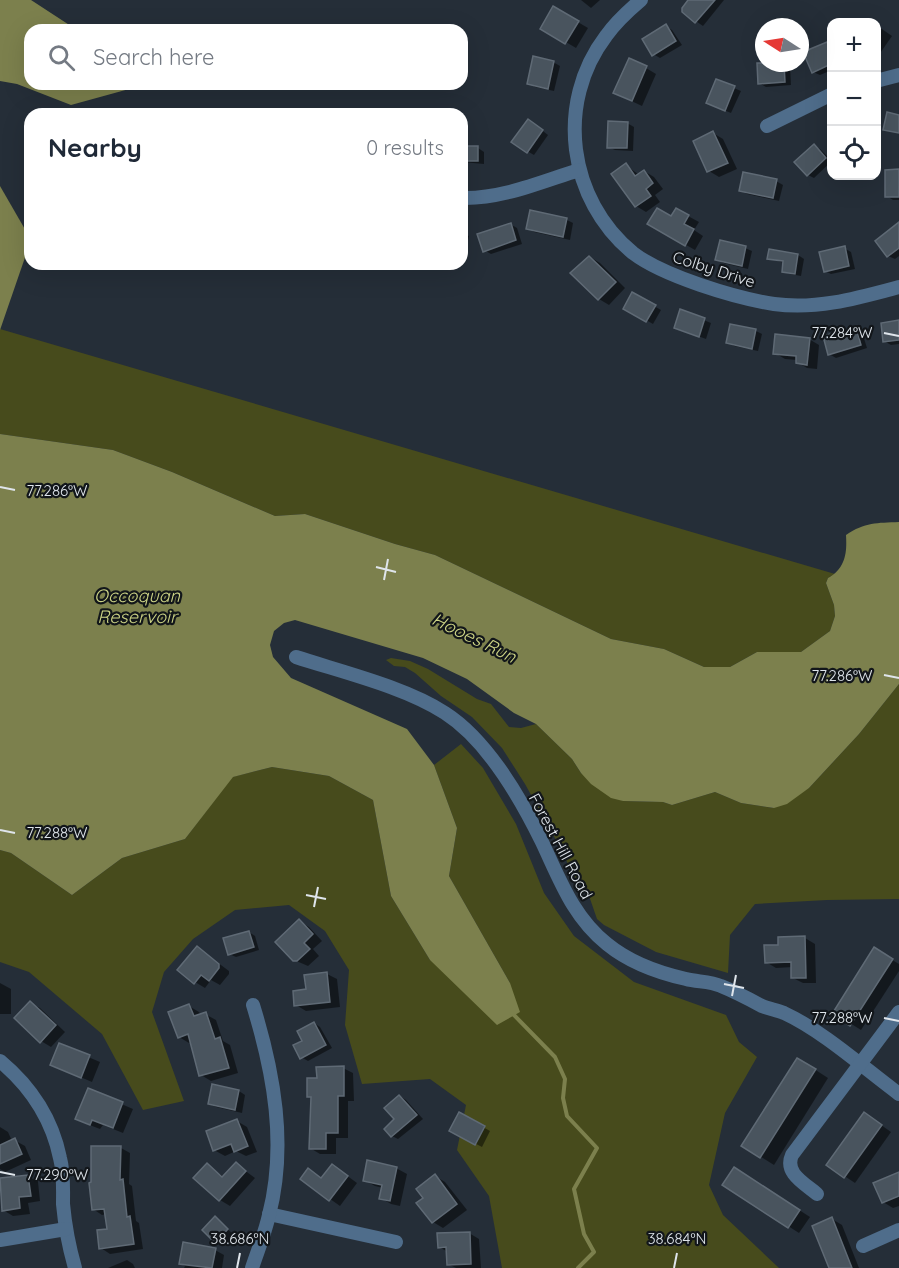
<!DOCTYPE html>
<meta charset="utf-8">
<style>
:root{--surface:#fff;--page:#f2f2f3;--text:#1f2937;--muted:#747a83;--line:#e0e1e3}
body{margin:0;font-family:Quicksand,sans-serif;background:var(--page);color:var(--text)}
.controls{position:absolute;right:18px;top:18px;display:grid;overflow:hidden;border-radius:12px;box-shadow:0 6px 24px #0002}
.controls button{width:54px;height:54px;display:grid;place-items:center;padding:0;border:0;border-bottom:2px solid var(--line);background:var(--surface);color:var(--text);font:30px sans-serif}
.compass{position:absolute;left:755px;top:18px;width:54px;height:54px;border-radius:50%;background:var(--surface);box-shadow:0 6px 24px #0002;rotate:282deg}
.list{margin:0;padding:0;list-style:none}
h2{display:flex;justify-content:space-between;align-items:center;height:78px;margin:0;padding:0 24px;font-size:26px}
h2 small{font-size:20px;font-weight:400;color:var(--muted)}
.icon{flex:none;width:33px;height:33px;fill:none;stroke:currentColor;stroke-width:2;stroke-linecap:round;stroke-linejoin:round}
.map{position:relative;flex:none;width:899px;height:1268px;overflow:hidden}
.search{position:absolute;background:var(--surface);box-shadow:0 6px 24px #0002;left:24px;top:24px;width:444px;height:66px;display:flex;align-items:center;gap:15px;box-sizing:border-box;padding:0 21px;border-radius:18px;color:var(--muted);font-size:22px}
.panel{position:absolute;background:var(--surface);box-shadow:0 6px 24px #0002;left:24px;top:108px;width:444px;height:162px;border-radius:18px}
.map>svg:first-child{display:block}
.green{fill:#474b1c}
.water{fill:#7c804d}
.shadow{fill:#0007}
.lines{fill:none;stroke-linecap:round;stroke-linejoin:round}
.stream{stroke:#7c804d;stroke-width:4}
.building{fill:#49545e;stroke:#5f6a75;stroke-width:1.5}
.street{stroke:#4f6d8b;stroke-width:14}
.ticks{fill:none;stroke:#dfe5eb;stroke-width:2}
.labels{text-anchor:middle;stroke-width:4.5;stroke-linejoin:round;paint-order:stroke}
.street-label{font-size:16px;fill:#dfe5eb;stroke:#12161a}
.water-label{font-size:18px;font-style:italic;fill:#ced586;stroke:#12161a}
.ticks-label{font-size:15px;text-anchor:middle;fill:#dfe5eb;stroke:#12161a;stroke-width:4.5;stroke-linejoin:round;paint-order:stroke}
</style>
<div class="map">
<svg width="899" height="1268" viewBox="0 0 899 1268">
<rect width="100%" height="100%" fill="#252e38"/>
<g class="green">
<polygon points="0,329 835,574 828,578 826,583 834,605 835,616 830,631 801,652 757,652 730,667 704,667 664,649 611,639 435,555 395,544 305,514 275,516 172,472 113,450 0,434"/>
<polygon points="391,658 410,661 428,669 477,699 491,704 509,727 521,728 536,724 572,759 581,773 623,801 663,802 672,805 715,792 741,803 773,808 809,788 859,734 899,684 899,899 827,900 755,904 730,935 728,973 656,952 604,925 597,919 587,890 573,875 561,849 525,784 502,748 472,717 441,696 415,673 405,667 394,666 386,660"/>
<polygon points="461,744 483,768 516,824 544,893 574,936 634,982 726,1015 739,1042 757,1057 725,1113 709,1185 723,1215 779,1268 502,1268 489,1196 457,1150 466,1105 430,1079 362,1084 345,1025 349,970 325,931 289,905 235,910 193,939 164,972 152,1012 184,1101 143,1110 102,1034 29,972 0,962 0,850 11,853 72,895 122,858 185,839 232,777 272,767 329,776 373,800 391,896 430,960 510,983 449,876 457,828 434,765"/>
</g>
<g class="water">
<polygon points="0,0 31,0 77,30 30,30 30,84 139,84 140,86 71,105 17,84 0,81"/>
<polygon points="0,186 30,238 30,243 0,330"/>
<path d="M 0,434 L 113,450 L 172,472 L 275,516 L 305,514 L 395,544 L 435,555 L 611,639 L 664,649 L 704,667 L 730,667 L 757,652 L 801,652 L 830,631 L 835,616 L 834,605 L 826,583 L 828,578 C 846,568 847,552 846,535 C 865,522 877,523 899,522 L 899,684 L 859,734 L 809,788 L 787,804 L 774,808 L 741,803 L 715,792 L 672,805 L 663,802 L 623,801 L 611,798 L 591,784 L 581,773 L 572,759 L 536,724 L 514,713 L 467,679 L 423,658 L 295,620 L 284,623 L 274,631 L 270,645 L 273,657 L 291,678 L 407,729 L 434,765 L 457,828 L 449,876 L 510,983 L 520,1012 L 497,1025 L 430,960 L 391,896 L 373,800 L 329,776 L 272,767 L 233,777 L 185,839 L 122,858 L 72,895 L 11,853 L 0,850 Z"/>
</g>
<g class="shadow">
<polygon points="581,0 600,0 591,8"/>
<polygon points="695,0 724,0 703,26 687,15"/>
<polygon points="554,8 588,28 576,48 542,28"/>
<polygon points="876,25 892,36 876,59"/>
<polygon points="666,26 672,30 682,45 660,58 653,54"/>
<polygon points="827,44 832,46 832,70 820,75 813,72"/>
<polygon points="553,62 560,66 554,91 535,87 529,83"/>
<polygon points="775,63 784,63 790,66 791,85 766,87 759,83"/>
<polygon points="646,68 656,74 642,106 625,98"/>
<polygon points="717,81 741,91 731,113 714,106"/>
<polygon points="627,123 634,127 633,151 615,150 608,147"/>
<polygon points="535,125 548,135 534,155 527,151"/>
<polygon points="713,133 723,139 737,169 719,177 709,171"/>
<polygon points="814,146 820,149 832,161 814,178 808,175"/>
<polygon points="462,147 478,148 484,152 484,164 462,162"/>
<polygon points="626,165 639,175 644,171 654,177 663,189 655,195 660,202 646,212 636,206 613,174"/>
<polygon points="899,171 899,200 893,200 887,196"/>
<polygon points="776,181 783,185 779,201 747,194 740,190"/>
<polygon points="677,210 699,222 694,230 703,236 695,250 649,224 672,218"/>
<polygon points="531,212 567,220 573,223 570,240 534,232 527,228"/>
<polygon points="510,224 517,228 522,244 491,254 484,250"/>
<polygon points="899,228 899,256 895,259 888,256"/>
<polygon points="462,233 469,236 465,254 462,253"/>
<polygon points="745,248 752,251 748,269 723,263 717,259"/>
<polygon points="844,248 851,252 855,269 831,274 825,271"/>
<polygon points="770,251 798,255 804,259 801,276 790,274 783,271 784,263 769,258"/>
<polygon points="590,257 600,263 625,288 609,305 599,299"/>
<polygon points="633,294 661,310 653,324 625,308"/>
<polygon points="681,311 711,323 706,339 676,328"/>
<polygon points="899,322 899,344 891,345 884,341"/>
<polygon points="856,328 862,332 867,348 836,358 829,354"/>
<polygon points="756,331 762,334 758,351 734,346 727,342"/>
<polygon points="809,339 819,345 817,369 807,368 797,362 797,360 785,359 775,353"/>
<polygon points="299,921 309,927 322,941 313,949 319,956 308,966 294,960"/>
<polygon points="249,932 255,936 259,950 236,957 229,954"/>
<polygon points="805,938 815,944 816,983 803,983 793,978 793,967 776,968 766,962 780,946"/>
<polygon points="198,948 229,971 229,974 220,985 211,980 205,988 195,982"/>
<polygon points="884,955 899,964 899,971 861,1030 834,1013"/>
<polygon points="327,974 337,979 340,1007 306,1011 296,1005 308,991"/>
<polygon points="0,983 11,989 11,1014 0,1014"/>
<polygon points="30,1003 40,1008 65,1032 51,1047 41,1041"/>
<polygon points="189,1006 199,1012 201,1015 205,1014 216,1020 223,1041 230,1045 238,1073 211,1081 201,1075 191,1042 189,1043 179,1037"/>
<polygon points="314,1023 320,1027 332,1048 308,1061 301,1057 304,1041"/>
<polygon points="60,1045 100,1062 92,1082 52,1065"/>
<polygon points="811,1067 828,1078 774,1165 761,1157"/>
<polygon points="343,1068 353,1073 354,1101 348,1101 348,1138 336,1138 336,1154 320,1154 310,1148 312,1098 309,1096 318,1079"/>
<polygon points="213,1086 239,1091 245,1095 242,1113 216,1107 209,1104"/>
<polygon points="89,1090 133,1109 123,1133 103,1125 100,1129 87,1124"/>
<polygon points="400,1096 406,1100 423,1119 398,1139 392,1136"/>
<polygon points="460,1114 490,1131 482,1147 451,1131"/>
<polygon points="874,1120 891,1132 855,1183 828,1165"/>
<polygon points="237,1121 247,1127 257,1152 246,1156 236,1151 225,1156 214,1150"/>
<polygon points="0,1127 8,1132 12,1141 14,1140 25,1146 31,1160 5,1172 0,1169"/>
<polygon points="121,1148 130,1153 129,1184 132,1186 136,1221 139,1223 143,1249 110,1254 101,1248 109,1230 106,1214 102,1215 93,1209"/>
<polygon points="236,1164 255,1178 230,1206 220,1200 196,1178 207,1165 224,1177"/>
<polygon points="396,1168 407,1174 400,1206 391,1204 381,1198 383,1188 375,1186 364,1180"/>
<polygon points="342,1172 357,1183 340,1206 302,1179 322,1179"/>
<polygon points="899,1173 899,1206 893,1208 883,1202"/>
<polygon points="745,1175 810,1217 799,1233 724,1185"/>
<polygon points="28,1176 38,1182 40,1201 28,1203 30,1214 13,1216 3,1210 0,1180"/>
<polygon points="435,1176 445,1182 467,1210 443,1228 433,1222"/>
<polygon points="215,1218 233,1234 222,1245 216,1242"/>
<polygon points="832,1219 842,1225 859,1268 830,1268"/>
<polygon points="469,1233 479,1239 481,1268 456,1268 448,1264 448,1252 439,1247"/>
<polygon points="215,1250 224,1255 222,1268 184,1268 185,1266 181,1264"/>
<polygon points="127,1260 133,1264 135,1268 108,1268"/>
</g>
<g class="lines">
<polyline class="stream" points="512,1013 555,1057 565,1079 563,1098 567,1116 597,1148 574,1189 584,1234 594,1252 578,1268"/>
</g>
<g class="building">
<polygon points="688,0 715,0 695,23 682,12 682,8"/>
<polygon points="553,6 579,21 565,44 540,29"/>
<polygon points="666,24 676,41 652,56 642,39"/>
<polygon points="827,42 831,52 831,64 812,73 803,52"/>
<polygon points="533,56 554,61 548,89 527,84"/>
<polygon points="629,58 647,66 632,101 613,93"/>
<polygon points="757,63 784,63 785,82 758,84"/>
<polygon points="716,79 735,86 725,111 706,103"/>
<polygon points="887,112 899,115 899,133 883,130"/>
<polygon points="528,119 543,130 527,153 511,142"/>
<polygon points="608,121 628,122 627,148 607,148"/>
<polygon points="713,131 728,163 707,172 693,141"/>
<polygon points="814,144 826,158 807,176 794,162"/>
<rect x="462" y="146" width="16" height="15"/>
<polygon points="626,163 635,176 644,170 653,183 646,189 651,196 635,207 611,174"/>
<polygon points="899,169 899,197 885,197 885,170"/>
<polygon points="743,172 777,179 773,198 739,191"/>
<polygon points="657,208 671,216 676,208 689,215 684,224 694,229 685,246 647,224"/>
<polygon points="530,210 567,218 563,237 526,229"/>
<polygon points="899,222 899,248 887,257 875,241"/>
<polygon points="511,223 516,240 483,252 477,234"/>
<polygon points="720,240 746,246 742,266 715,260"/>
<polygon points="845,246 849,266 824,272 819,252"/>
<polygon points="769,249 798,254 795,274 782,272 783,261 767,259"/>
<polygon points="589,256 616,282 598,300 570,273"/>
<polygon points="632,292 656,305 646,322 623,309"/>
<polygon points="680,309 705,318 699,337 674,328"/>
<polygon points="899,320 899,340 883,342 881,323"/>
<polygon points="730,324 756,329 752,349 726,343"/>
<polygon points="856,327 861,345 828,355 823,336"/>
<polygon points="775,334 810,338 807,365 796,363 796,356 773,354"/>
<polygon points="299,919 313,934 304,943 310,949 297,961 293,961 275,942"/>
<polygon points="249,931 254,947 228,955 223,938"/>
<polygon points="805,936 806,978 791,978 791,962 765,963 764,945 778,945 778,937"/>
<polygon points="197,946 219,964 219,968 209,981 201,975 194,984 177,970"/>
<polygon points="874,947 893,959 850,1026 832,1014"/>
<polygon points="327,972 330,1002 294,1006 293,991 306,989 304,975"/>
<polygon points="30,1001 56,1025 40,1043 14,1018"/>
<polygon points="189,1004 194,1016 206,1012 215,1039 220,1037 229,1068 199,1076 188,1034 178,1038 168,1012"/>
<polygon points="314,1022 326,1045 300,1059 293,1045 302,1041 297,1031"/>
<polygon points="59,1043 90,1055 81,1078 50,1065"/>
<polygon points="797,1058 816,1069 760,1158 741,1146"/>
<polygon points="344,1066 344,1096 338,1096 338,1133 326,1133 326,1149 309,1149 311,1097 307,1097 307,1078 317,1078 316,1067"/>
<polygon points="212,1084 239,1090 235,1110 208,1104"/>
<polygon points="88,1088 123,1102 113,1128 92,1120 90,1125 75,1119"/>
<polygon points="399,1095 417,1115 391,1137 384,1129 394,1119 384,1108"/>
<polygon points="459,1112 485,1126 475,1145 449,1131"/>
<polygon points="864,1112 882,1125 844,1178 826,1165"/>
<polygon points="237,1119 248,1146 234,1152 231,1144 213,1151 206,1131"/>
<polygon points="15,1138 22,1154 0,1164 0,1145"/>
<polygon points="91,1146 121,1146 120,1180 123,1179 127,1217 130,1216 134,1244 99,1249 97,1230 107,1229 104,1209 92,1210 89,1183 91,1182"/>
<polygon points="367,1160 397,1167 390,1201 379,1199 382,1185 363,1181"/>
<polygon points="236,1162 246,1171 219,1201 193,1178 207,1163 222,1177"/>
<polygon points="332,1164 348,1176 329,1201 300,1179 308,1168 321,1178"/>
<polygon points="734,1167 800,1210 788,1228 722,1185"/>
<polygon points="899,1172 899,1196 882,1203 873,1183"/>
<polygon points="435,1174 457,1204 432,1223 416,1203 423,1198 416,1189"/>
<polygon points="28,1175 31,1196 19,1197 20,1208 2,1211 0,1178"/>
<polygon points="215,1216 228,1229 215,1243 202,1230"/>
<polygon points="832,1217 852,1268 829,1268 812,1226"/>
<polygon points="470,1232 471,1264 447,1265 446,1247 438,1248 437,1233"/>
<polygon points="183,1242 216,1248 212,1268 179,1264"/>
</g>
<g class="lines">
<g class="street">
<path d="M 641,0 C 628,11 616,22 606,36 C 555,103 568,200 633,253 C 663,276 735,298 774,304 C 817,310 858,298 899,287"/>
<polyline points="876,81 899,75"/>
<polyline points="767,126 832,94"/>
<path d="M 462,198 C 502,199 541,182 579,170"/>
<path d="M 296,657 C 342,672 405,687 445,713 C 487,740 520,797 542,842 C 560,880 573,917 607,944 C 629,962 659,973 686,979 C 697,982 710,981 721,986 C 736,992 749,999 762,1006 C 769,1009 777,1010 784,1013 C 823,1031 865,1069 899,1094"/>
<path d="M 0,1061 C 30,1086 52,1119 60,1158 C 64,1173 63,1188 63,1204 C 65,1226 69,1247 75,1268"/>
<path d="M 817,1194 C 804,1183 784,1173 792,1155 L 899,1012"/>
<polyline points="269,1214 396,1242"/>
<polyline points="0,1240 66,1229"/>
<polyline points="863,1246 899,1230"/>
<path d="M 252,1268 C 258,1250 265,1233 269,1215 C 287,1145 274,1073 253,1005"/>
</g>
</g>
<path class="ticks" d="M 884,333 L 899,336M 0,487 L 15,490M 376,567 L 396,572M 384,580 L 388,559M 884,675 L 899,678M 0,830 L 15,833M 306,895 L 326,899M 314,907 L 318,887M 724,984 L 744,988M 732,996 L 736,975M 884,1018 L 899,1021M 0,1172 L 15,1175M 237,1268 L 240,1253M 674,1268 L 677,1253"/>
<g class="labels">
<g class="street-label">
<text transform="translate(714 269) rotate(18)" y="6">Colby Drive</text>
<text transform="translate(561 846) rotate(62)" y="6">Forest Hill Road</text>
</g>
<g class="water-label">
<text x="137" y="602">Occoquan<tspan x="137" dy="21">Reservoir</tspan></text>
<text transform="translate(474 638) rotate(26)" y="6">Hooes Run</text>
</g>
</g>
<g class="ticks-label">
<text x="842" y="338">77.284°W</text>
<text x="57" y="496">77.286°W</text>
<text x="842" y="681">77.286°W</text>
<text x="57" y="838">77.288°W</text>
<text x="842" y="1023">77.288°W</text>
<text x="57" y="1180">77.290°W</text>
<text x="240" y="1244">38.686°N</text>
<text x="677" y="1244">38.684°N</text>
</g>
</svg>
<div class="controls">
<button>+</button>
<button>−</button>
<button><svg class="icon" aria-label="locate" viewBox="0 0 24 24"><circle cx="12" cy="12" r="6"/><path d="M12 2v4M12 18v4M2 12h4M18 12h4"/></svg></button>
</div>
<svg class="compass" viewBox="-18 -18 36 36"><path d="M0-13l5 13h-10z" fill="#e53935"/><path d="M0 13l5-13h-10z" fill="#747a83"/></svg>
<div class="search"><svg class="icon" aria-label="search" viewBox="0 0 24 24"><circle cx="10" cy="10" r="6"/><path d="M15 15l6 6"/></svg>Search here</div>
<section class="panel">
<h2>Nearby<small>0 results</small></h2>
<ul class="list">
</ul>
</section>
</div>
